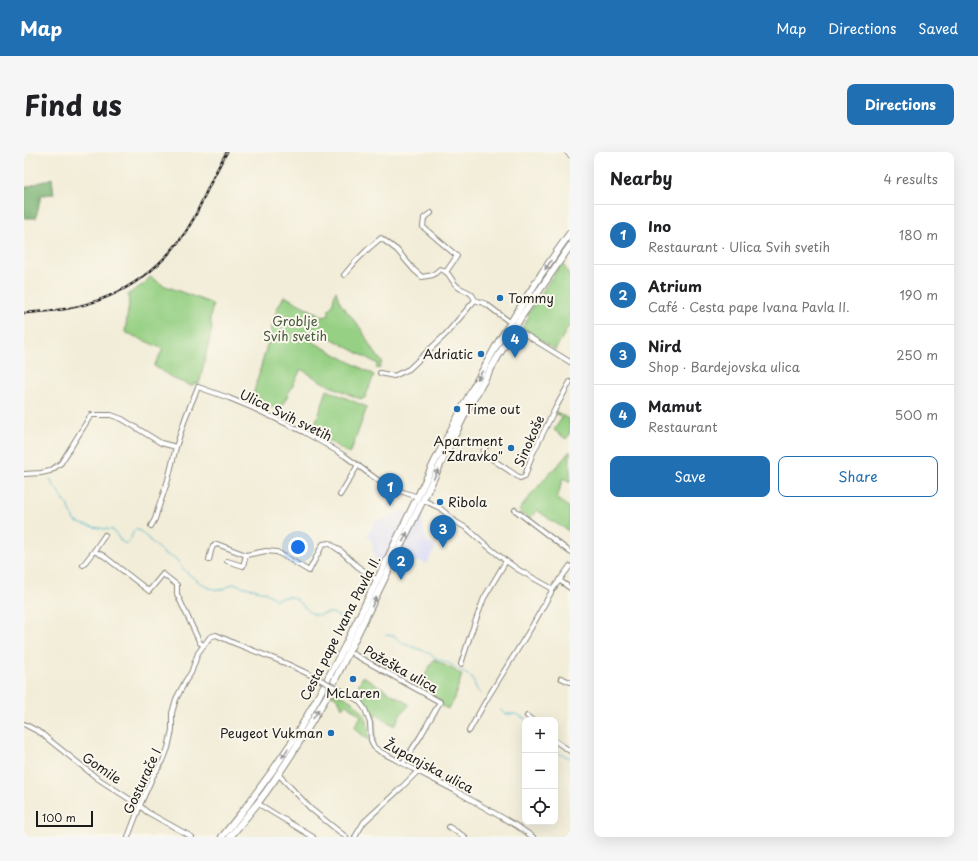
<!DOCTYPE html>
<meta charset="utf-8">
<style>
:root{--surface:#fff;--page:#f6f6f6;--text:#202124;--muted:#757577;--line:#e0e0e0;--accent:#1f6fb2}
body{margin:0;font-family:"Playpen Sans",sans-serif;background:var(--page);color:var(--text)}
.controls{position:absolute;right:12px;bottom:12px;display:grid;overflow:hidden;border-radius:8px;box-shadow:0 4px 16px #0002}
.controls button{width:36px;height:36px;display:grid;place-items:center;padding:0;border:0;border-bottom:1px solid var(--line);background:var(--surface);color:var(--text);font:20px sans-serif}
.scale{position:absolute;left:12px;bottom:10px;width:57px;box-sizing:border-box;padding-left:4px;border:2px solid #1c1c1c;border-top:0;font-size:11px;line-height:14px;white-space:nowrap;color:#1c1c1c;-webkit-text-stroke:3px #fbf7ec;paint-order:stroke}
.you{position:absolute;left:274px;top:395px;width:14px;height:14px;margin:-10px;border:3px solid #fff;border-radius:50%;background:#1a73e8;box-shadow:0 0 0 6px #1a73e833}
.badge{display:grid;place-items:center;width:26px;height:26px;border-radius:50%;background:var(--accent);color:#fff;font-size:13px;font-weight:700}
.pin{position:absolute;translate:-50% -33px;filter:drop-shadow(0 1px 2px #0008)}
.pin::after{content:'';position:absolute;top:21px;width:14px;height:12px;background:inherit;clip-path:polygon(0 0,100% 0,50% 100%)}
.list{margin:0;padding:0;list-style:none}
h2{display:flex;justify-content:space-between;align-items:center;height:52px;margin:0;padding:0 16px;font-size:17px}
h2 small{font-size:13px;font-weight:400;color:var(--muted)}
.list li{display:grid;grid-template-columns:26px 1fr auto;gap:12px;align-items:center;box-sizing:border-box;height:60px;padding:0 16px;border-top:1px solid var(--line)}
.list b{display:block;font-size:15px;white-space:nowrap}
.list p{margin:0;font-size:13px;white-space:nowrap;color:var(--muted)}
.list em{font-size:13px;font-style:normal;color:var(--muted)}
.actions{display:flex;gap:8px;padding:12px 16px}
.actions a{flex:1;padding:9px 0;border:1px solid var(--accent);border-radius:8px;text-align:center;font-size:14px;color:var(--accent)}
.actions .main{background:var(--accent);color:#fff}
.icon{flex:none;width:22px;height:22px;fill:none;stroke:currentColor;stroke-width:2;stroke-linecap:round;stroke-linejoin:round}
.map{position:relative;flex:none;width:546px;height:685px;overflow:hidden;border-radius:8px}
header{display:flex;align-items:center;gap:24px;box-sizing:border-box;height:56px;padding:0 20px;background:var(--accent);color:#fff}
header strong{font-size:19px}
nav{display:flex;gap:22px;margin-inline-start:auto;font-size:14px}
.intro{display:flex;align-items:center;justify-content:space-between;box-sizing:border-box;height:96px;padding:0 24px}
h1{margin:0;font-size:28px}
.button{padding:10px 18px;border-radius:8px;background:var(--accent);color:#fff;font-size:14px;font-weight:700}
main{display:flex;gap:24px;padding:0 24px}
aside{flex:1;background:var(--surface);border-radius:8px;box-shadow:0 4px 16px #0002}
.map>svg:first-child{display:block}
.built{fill:#d6d8f8}
.green{fill:#96d084;stroke:#597650}
.forest{fill:#78b272;stroke:#4a6747}
.lines{fill:none;stroke-linecap:round;stroke-linejoin:round}
.stream{stroke:#4cb4ca;stroke-width:1}
.minor-casing{stroke:#87847a;stroke-width:6}
.primary-casing{stroke:#87847a;stroke-width:8}
.minor{stroke:#fff;stroke-width:4}
.primary{stroke:#fff;stroke-width:6}
.rail-casing{stroke:#1c1c1c;stroke-width:2.5}
.rail{stroke:#fbf7ec;stroke-width:1;stroke-dasharray:3;stroke-linecap:butt}
.minor-bridge-casing{stroke:#87847a;stroke-width:6;stroke-linecap:butt}
.minor-bridge{stroke:#fff;stroke-width:4}
.oneway{fill:#999}
.poi-dot{fill:#1f6fb2;stroke:#fbf7ec;stroke-width:1.5}
.labels{text-anchor:middle;stroke-width:4;stroke-linejoin:round;paint-order:stroke}
.poi-label{font-size:13px;fill:#1c1c1c;stroke:#fbf7ec;text-anchor:start}
.park-label{font-size:13px;fill:#475b40;stroke:#fbf7ec}
.street-label{font-size:13px;fill:#1c1c1c;stroke:#fbf7ec}
</style>
<header>
<strong>Map</strong>
<nav><a>Map</a><a>Directions</a><a>Saved</a></nav>
</header>
<div class="intro"><h1>Find us</h1><a class="button">Directions</a></div>
<main>
<div class="map">
<svg width="546" height="685" viewBox="0 0 546 685">
<rect width="100%" height="100%" fill="#fbf7ec"/>
<filter id="ink" filterUnits="userSpaceOnUse"><feTurbulence type="fractalNoise" baseFrequency=".025" numOctaves="2"/><feDisplacementMap in="SourceGraphic" scale="8" xChannelSelector="R" yChannelSelector="G"/><feConvolveMatrix kernelMatrix="1 2 1 2 8 2 1 2 1" color-interpolation-filters="sRGB"/></filter>
<filter id="wash" filterUnits="userSpaceOnUse"><feTurbulence type="fractalNoise" baseFrequency=".012" numOctaves="4" result="noise"/><feDisplacementMap in="SourceGraphic" scale="16" xChannelSelector="R" yChannelSelector="G"/><feGaussianBlur stdDeviation="0.9" result="paint"/><feColorMatrix in="noise" values="0 0 0 0 0 0 0 0 0 0 0 0 0 0 0 0 0 1.4 0 .05"/><feComposite in="paint" operator="in"/></filter>
<g filter="url(#wash)">
<rect width="100%" height="100%" fill="#f2edd8"/>
<g class="built">
<polygon points="382,357 380,367 360,407 354,417 347,387 343,384 352,368 358,368"/>
<polygon points="398,361 399,377 403,389 412,395 403,412 395,409 369,422 370,412 391,370"/>
</g>
<g class="green">
<polygon points="538,110 546,124 546,172 531,198 498,176 505,165 503,163"/>
<polygon points="126,125 139,133 189,152 186,166 188,176 175,232 170,231 168,234 150,227 130,214 139,197 101,180 105,152 104,142 120,132"/>
<path d="M 312,139 L 316,151 L 338,178 L 346,194 L 358,210 L 355,217 L 352,216 L 354,212 L 294,179 L 289,190 L 350,223 L 341,246 L 338,247 L 331,245 L 296,229 L 277,217 L 256,258 L 228,247 L 253,157 L 260,144 L 300,165 L 305,163 L 305,157 C 310,153 309,145 312,139 Z"/>
<polygon points="303,238 343,255 326,302 303,288 287,281 296,259"/>
<polygon points="531,259 546,268 546,282 542,287 530,278 538,266 531,260"/>
<polygon points="546,299 546,330 539,326 533,347 546,356 546,377 545,379 528,369 513,358 506,367 495,359 502,349 528,318 529,319"/>
<polygon points="410,507 438,523 429,550 424,557 416,553 417,549 395,537 401,523"/>
<path d="M 339,524 L 363,539 L 385,552 L 383,556 L 377,562 L 371,573 L 369,573 L 357,566 L 351,561 L 351,590 C 348,570 351,556 332,544 L 333,536 Z"/>
<path d="M 310,540 C 332,550 348,561 344,588 L 330,576 L 337,564 L 322,552 L 318,556 C 316,550 314,546 308,543 Z"/>
</g>
<polygon class="forest" points="28,26 30,42 17,43 12,66 0,66 0,36"/>
<g class="lines">
<g class="stream">
<path d="M 26,327 C 29,334 33,337 37,343 C 43,351 47,359 50,369 C 63,375 76,376 89,378 L 97,389 L 102,392 C 108,388 107,383 111,377 L 116,379 L 128,390 L 139,401 L 152,407 L 161,419 L 175,430 L 186,436 L 194,438 L 200,437 L 208,432 L 212,432 L 217,434 L 241,440 L 251,447 C 256,447 262,444 267,445 C 273,446 283,459 289,462 C 295,465 301,460 308,461 C 315,463 319,469 326,473"/>
<polyline points="362,483 370,484 380,492 403,500 412,506 424,511 447,525 449,528 453,538 458,543"/>
<polyline points="476,558 482,562 492,562 503,568"/>
<polyline points="531,596 534,601 546,606"/>
</g>
</g>
</g>
<g filter="url(#ink)">
<g class="lines">
<defs>
<g id="minor">
<polyline points="543,0 546,3"/>
<polyline points="407,61 400,66 399,75 433,104 422,120"/>
<path d="M 320,123 C 331,109 343,97 357,86 L 373,98 L 390,118 L 398,125 L 409,123 L 416,117 C 429,122 425,128 434,135 C 441,140 447,138 451,148 L 462,152 L 483,168"/>
<polyline points="494,178 546,210"/>
<polyline points="356,221 370,224 385,217 422,182 451,148"/>
<polyline points="465,291 460,297 459,301 496,326 501,324 508,303 531,257 546,230"/>
<polyline points="0,322 17,321 26,319 37,311 67,263 87,263 98,267 137,291 152,295"/>
<polyline points="316,343 334,313"/>
<polyline points="399,348 416,356 432,370 444,377 462,393 482,409 495,418 529,437"/>
<polyline points="491,358 546,400"/>
<polyline points="127,374 131,367 134,357 144,328 152,295 162,264 174,235 205,246 229,256 280,280 301,292 321,304 355,329 376,339 394,345"/>
<polyline points="70,399 81,383"/>
<polyline points="185,408 187,399 189,394 193,392 222,403"/>
<polyline points="203,409 219,414 222,403 242,399 253,400 285,419 299,392 305,391 318,400 333,414 353,428"/>
<polyline points="59,413 70,399 80,404 125,439 139,422 153,433 153,442 176,491 180,493 186,485 192,483 210,491 261,511 291,525"/>
<polyline points="535,428 546,436"/>
<polyline points="329,502 416,550 396,585 379,611"/>
<polyline points="437,512 446,484 460,446 482,409"/>
<polyline points="537,526 546,530"/>
<polyline points="318,539 335,549 341,557 346,571 347,588 350,595 355,599 430,638 493,674 509,685"/>
<polyline points="503,564 508,568"/>
<polyline points="0,572 17,581 24,587 73,626 116,654 123,660 168,685"/>
<polyline points="445,579 464,545 507,476 529,437 546,414"/>
<polyline points="531,589 546,599"/>
<polyline points="254,622 287,657 322,685"/>
<polyline points="233,651 289,685"/>
<polyline points="425,675 441,685"/>
<polyline points="104,685 117,651 129,624 139,609 144,596 148,578 148,561 152,547 162,528 167,521 174,501 180,493"/>
<polyline points="331,685 340,670 378,635 394,619"/>
</g>
<g id="primary">
<polyline points="198,685 222,655 249,618 270,587 293,547 321,494 412,307 449,236 475,189 518,121 546,81"/>
<path d="M 206,685 C 215,674 224,663 233,652 C 259,618 281,581 303,544 L 443,258 L 497,165 L 546,94"/>
</g>
</defs>
<use href="#minor" class="minor-casing"/>
<use href="#primary" class="primary-casing"/>
<use href="#minor" class="minor"/>
<use href="#primary" class="primary"/>
<defs>
<path id="rail" d="M 0,161 C 15,160 31,159 46,156 C 99,146 144,114 170,66 C 181,44 190,21 203,0"/>
</defs>
<use href="#rail" class="rail-casing"/>
<use href="#rail" class="rail"/>
<defs>
<polyline id="minor-bridge" points="291,525 318,539"/>
</defs>
<use href="#minor-bridge" class="minor-bridge-casing"/>
<use href="#minor-bridge" class="minor-bridge"/>
</g>
<defs><path id="oneway-solid" d="M-6-.8H1V-3.2L6.5 0L1 3.2V.8H-6Z"/></defs>
<g class="oneway">
<use href="#oneway-solid" transform="translate(524 113) rotate(124)"/>
<use href="#oneway-solid" transform="translate(456 223) rotate(120)"/>
<use href="#oneway-solid" transform="translate(412 322) rotate(-64)"/>
<use href="#oneway-solid" transform="translate(381 385) rotate(-64)"/>
<use href="#oneway-solid" transform="translate(350 450) rotate(-64)"/>
<use href="#oneway-solid" transform="translate(292 562) rotate(-59)"/>
<use href="#oneway-solid" transform="translate(261 601) rotate(124)"/>
</g>
</g>
<g class="poi-dot">
<circle cx="476" cy="146" r="4"/>
<circle cx="457" cy="202" r="4"/>
<circle cx="433" cy="257" r="4"/>
<circle cx="487" cy="296" r="4"/>
<circle cx="416" cy="350" r="4"/>
<circle cx="329" cy="527" r="4"/>
<circle cx="307" cy="581" r="4"/>
</g>
<g class="labels">
<g class="poi-label">
<text x="484" y="151">Tommy</text>
<text x="449" y="207" text-anchor="end">Adriatic</text>
<text x="441" y="262">Time out</text>
<text x="479" y="294" text-anchor="end">Apartment<tspan x="479" dy="15">"Zdravko"</tspan></text>
<text x="424" y="355">Ribola</text>
<text x="329" y="546" text-anchor="middle">McLaren</text>
<text x="299" y="586" text-anchor="end">Peugeot Vukman</text>
</g>
<g class="park-label">
<text x="271" y="174">Groblje<tspan x="271" dy="15">Svih svetih</tspan></text>
</g>
<g class="street-label">
<text transform="translate(262 263) rotate(26)" y="5">Ulica Svih svetih</text>
<text transform="translate(505 289) rotate(-66)" y="5">Sinokoše</text>
<text transform="translate(316 476) rotate(-63)" y="5">Cesta pape Ivana Pavla II.</text>
<text transform="translate(377 517) rotate(29)" y="5">Požeška ulica</text>
<text transform="translate(405 614) rotate(28)" y="5">Županjska ulica</text>
<text transform="translate(78 616) rotate(35)" y="5">Gomile</text>
<text transform="translate(118 629) rotate(-65)" y="5">Gosturače I</text>
</g>
</g>
</svg>
<div class="controls">
<button>+</button>
<button>−</button>
<button><svg class="icon" aria-label="locate" viewBox="0 0 24 24"><circle cx="12" cy="12" r="6"/><path d="M12 2v4M12 18v4M2 12h4M18 12h4"/></svg></button>
</div>
<div class="scale">100 m</div>
<div class="you"></div>
<div class="pin badge" style="left:366px;top:354px">1</div>
<div class="pin badge" style="left:377px;top:428px">2</div>
<div class="pin badge" style="left:419px;top:396px">3</div>
<div class="pin badge" style="left:491px;top:206px">4</div>
</div>
<aside>
<h2>Nearby<small>4 results</small></h2>
<ul class="list">
<li><span class="badge">1</span><div><b>Ino</b><p>Restaurant · Ulica Svih svetih</p></div><em>180 m</em></li>
<li><span class="badge">2</span><div><b>Atrium</b><p>Café · Cesta pape Ivana Pavla II.</p></div><em>190 m</em></li>
<li><span class="badge">3</span><div><b>Nird</b><p>Shop · Bardejovska ulica</p></div><em>250 m</em></li>
<li><span class="badge">4</span><div><b>Mamut</b><p>Restaurant</p></div><em>500 m</em></li>
</ul>
<div class="actions"><a class="main">Save</a><a>Share</a></div>
</aside>
</main>
